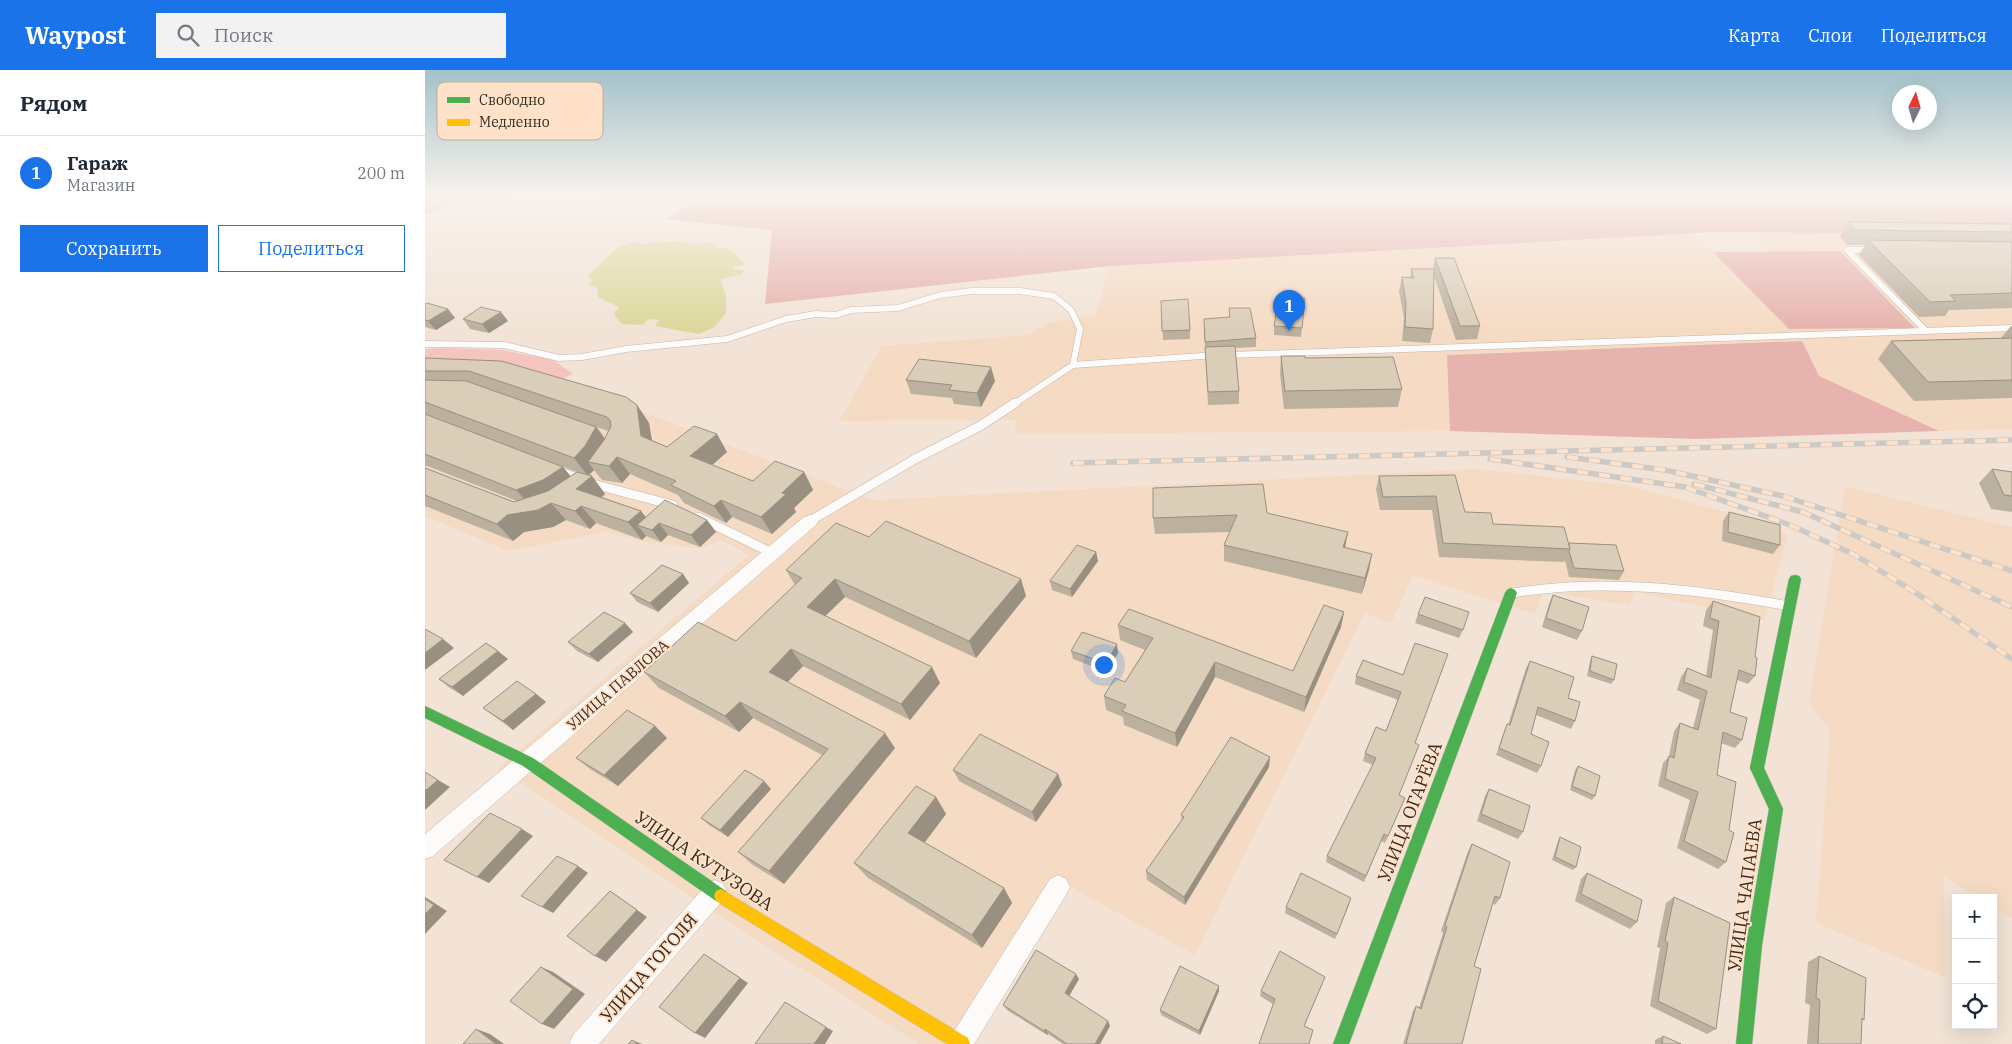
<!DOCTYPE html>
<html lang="ru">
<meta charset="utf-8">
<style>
:root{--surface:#fff;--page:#f2f2f3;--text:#1f2937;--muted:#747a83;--line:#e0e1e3;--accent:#1a73e8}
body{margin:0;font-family:"IBM Plex Serif",serif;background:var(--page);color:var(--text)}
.controls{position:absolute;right:15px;bottom:15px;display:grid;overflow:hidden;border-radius:0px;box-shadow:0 5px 20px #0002}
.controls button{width:45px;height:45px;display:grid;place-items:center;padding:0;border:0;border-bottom:1px solid var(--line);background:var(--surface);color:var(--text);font:25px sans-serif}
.compass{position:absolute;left:1467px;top:15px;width:45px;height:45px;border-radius:50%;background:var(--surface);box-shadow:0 5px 20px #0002;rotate:5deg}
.you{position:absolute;left:678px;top:594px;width:18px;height:18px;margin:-12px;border:4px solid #fff;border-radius:50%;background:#1a73e8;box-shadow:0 0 0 8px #1a73e833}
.badge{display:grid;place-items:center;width:32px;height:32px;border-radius:50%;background:var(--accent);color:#fff;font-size:16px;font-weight:700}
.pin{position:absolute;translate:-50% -41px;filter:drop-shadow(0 1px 2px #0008)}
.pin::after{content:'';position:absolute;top:26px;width:18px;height:15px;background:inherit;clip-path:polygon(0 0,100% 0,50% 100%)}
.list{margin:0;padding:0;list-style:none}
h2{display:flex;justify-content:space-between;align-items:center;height:65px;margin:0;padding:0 20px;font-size:21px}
h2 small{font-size:16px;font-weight:400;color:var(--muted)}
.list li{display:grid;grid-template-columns:32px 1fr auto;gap:15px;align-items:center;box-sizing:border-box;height:75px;padding:0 20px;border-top:1px solid var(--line)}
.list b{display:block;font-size:19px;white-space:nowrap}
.list p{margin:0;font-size:16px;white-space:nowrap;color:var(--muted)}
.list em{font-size:16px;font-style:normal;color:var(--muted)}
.actions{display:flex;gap:10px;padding:15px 20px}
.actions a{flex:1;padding:11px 0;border:1px solid var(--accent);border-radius:0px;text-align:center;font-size:18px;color:var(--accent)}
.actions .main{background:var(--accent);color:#fff}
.icon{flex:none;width:28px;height:28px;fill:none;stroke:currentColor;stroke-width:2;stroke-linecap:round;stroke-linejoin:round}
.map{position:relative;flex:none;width:1587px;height:974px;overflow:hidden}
header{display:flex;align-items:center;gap:30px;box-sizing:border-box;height:70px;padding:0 25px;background:var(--accent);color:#fff}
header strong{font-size:24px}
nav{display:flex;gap:28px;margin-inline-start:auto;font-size:18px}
.search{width:350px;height:45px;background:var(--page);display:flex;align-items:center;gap:12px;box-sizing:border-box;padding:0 18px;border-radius:0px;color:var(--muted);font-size:19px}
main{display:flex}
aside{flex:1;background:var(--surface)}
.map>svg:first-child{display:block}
.built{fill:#f5dbc4}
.green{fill:#f4c4bf}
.forest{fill:#e7b3ae}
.water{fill:#dcd89c}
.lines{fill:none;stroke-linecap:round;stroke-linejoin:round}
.lane-far1-casing{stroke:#c2b6ab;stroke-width:7}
.lane-casing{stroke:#c2b6ab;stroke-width:10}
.street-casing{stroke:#c2b6ab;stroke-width:1}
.fast-casing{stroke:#c2b6ab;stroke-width:1}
.slow-casing{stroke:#c2b6ab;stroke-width:1}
.lane-far1{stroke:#fdfbf9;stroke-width:6}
.lane{stroke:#fdfbf9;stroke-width:9}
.street{fill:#fdfbf9;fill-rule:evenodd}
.fast{fill:#4caf50;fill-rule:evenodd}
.slow{fill:#ffc107;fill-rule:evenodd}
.rail-casing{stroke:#cdcac6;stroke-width:5.5}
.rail{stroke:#ffe2c9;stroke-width:4;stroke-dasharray:11;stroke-linecap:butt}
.wall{fill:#bcb19f;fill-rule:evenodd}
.shaded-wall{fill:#999082}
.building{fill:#dbceb9;stroke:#999082}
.labels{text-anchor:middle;stroke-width:4;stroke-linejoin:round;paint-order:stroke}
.street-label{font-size:15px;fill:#372c23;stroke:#ffe2c9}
.near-street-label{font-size:18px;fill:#372c23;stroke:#ffe2c9}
.key{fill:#ffe2c9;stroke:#c3ab97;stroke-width:1}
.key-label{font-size:14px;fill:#372c23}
</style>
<header>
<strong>Waypost</strong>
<div class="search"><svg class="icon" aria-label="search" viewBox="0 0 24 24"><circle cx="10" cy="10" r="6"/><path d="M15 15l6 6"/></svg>Поиск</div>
<nav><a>Карта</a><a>Слои</a><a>Поделиться</a></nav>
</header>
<main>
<aside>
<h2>Рядом<small></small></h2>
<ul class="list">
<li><span class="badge">1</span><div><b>Гараж</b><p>Магазин</p></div><em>200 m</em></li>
</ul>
<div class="actions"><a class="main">Сохранить</a><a>Поделиться</a></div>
</aside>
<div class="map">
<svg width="1587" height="974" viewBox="0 0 1587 974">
<rect width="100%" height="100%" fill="#f2e3d6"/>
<g class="built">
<polygon points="35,124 89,124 53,140 19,138"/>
<polygon points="154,124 285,124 264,136 199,136 173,126"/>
<polygon points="1328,162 1587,164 1587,359 1514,361 1394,306 1023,285 1025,361 590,364 591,350 414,351 457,276 603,265 626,252 670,245 685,196 1269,163 1364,259 1489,258 1415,181 1342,182"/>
<polygon points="0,302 129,313 218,342 447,430 1052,399 1205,416 1323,448 1363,465 1339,550 1210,522 1205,535 1118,522 1110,544 988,506 966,553 940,543 770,885 643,816 548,974 494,974 294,846 73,698 324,485 295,470 276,479 215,471 181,462 83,481 0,446"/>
<polygon points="1420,416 1587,457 1587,848 1568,837 1568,828 1554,828 1519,807 1521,908 1391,853 1405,662 1384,632"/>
</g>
<polygon class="green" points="25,278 77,280 128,290 148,304 129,313 0,302 0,279"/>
<g class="forest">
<polygon points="0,124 35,124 19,138 0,144"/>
<polygon points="285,124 1587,124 1587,164 1291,162 685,196 340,234 347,160 240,149"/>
<polygon points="1415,181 1490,258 1364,259 1288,182"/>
<polygon points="1377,271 1394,306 1514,361 1273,369 1025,361 1022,285"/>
</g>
<polygon class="water" points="256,171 275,175 279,173 291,173 290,177 307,180 320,195 309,196 307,199 319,200 316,205 295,209 301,225 301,243 289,257 274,264 230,256 234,250 223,249 218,255 197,254 189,244 194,237 173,227 172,218 162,214 168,211 163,206 193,177 208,172 220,175 229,172"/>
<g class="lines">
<defs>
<g id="lane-far1">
<polyline points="1448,180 1422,180 1501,261"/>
<polyline points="0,274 79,275 134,288 157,287 201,279 302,269 361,249 391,244 411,245 426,240 473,238 515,225 547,221 595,221 629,226 646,240 655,259 648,295"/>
<polyline points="589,334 648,295 777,286 1587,258"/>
</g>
<g id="lane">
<polyline points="133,401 164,413 248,435"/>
<polyline points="273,447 347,483"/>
<polyline points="385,451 490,389 555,356 590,333"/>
<path d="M 1087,523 C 1181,508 1271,519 1364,536"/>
</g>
<g id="street">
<polygon points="385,445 391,447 393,451 391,455 8,786 0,789 0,764 379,447"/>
<polygon points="633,805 641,809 645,817 641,825 549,974 521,974 625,809"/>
<polygon points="290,810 298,814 302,822 298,830 174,974 144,974 148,965 282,814"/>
</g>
<g id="fast">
<polygon points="1370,505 1374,506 1376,509 1339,698 1358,739 1337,875 1327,974 1311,974 1321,875 1344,739 1325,698 1364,509 1366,506"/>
<polygon points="1086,518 1090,520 1092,523 924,974 908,974 1080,523 1082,520"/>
<polygon points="0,636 108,688 301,821 303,826 301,831 296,833 291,831 98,696 0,648"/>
</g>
<polygon id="slow" points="296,819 543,968 545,974 522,974 291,831 289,826 291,821"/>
</defs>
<use href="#lane-far1" class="lane-far1-casing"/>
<use href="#lane" class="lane-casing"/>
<use href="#street" class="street-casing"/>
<use href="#fast" class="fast-casing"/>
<use href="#slow" class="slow-casing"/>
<use href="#lane-far1" class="lane-far1"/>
<use href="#lane" class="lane"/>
<use href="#street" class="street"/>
<use href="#fast" class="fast"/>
<use href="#slow" class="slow"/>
<defs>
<g id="rail">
<polyline points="1142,387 1240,400 1358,426 1587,501"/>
<polyline points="1065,389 1260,417 1365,455 1430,485 1491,523 1587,589"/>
<polyline points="648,393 1587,370"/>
<polyline points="1269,414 1378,442 1587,537"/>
</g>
</defs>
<use href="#rail" class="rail-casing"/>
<use href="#rail" class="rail"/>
</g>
<g class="wall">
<polygon points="1423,152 1587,154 1587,238 1524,240 1520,246 1494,247 1434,185 1440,175 1423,175 1415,167"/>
<polygon points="1010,188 1055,256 1052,269 1031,270 1009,206 1008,259 1005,273 977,271 979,248 974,221 977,207 985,208 986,199 1008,199"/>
<polygon points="880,228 876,267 849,265 849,256"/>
<polygon points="736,231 765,260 765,269 738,270"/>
<polygon points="0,234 23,239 30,248 11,260 0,257"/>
<polygon points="804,238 831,268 831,277 810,278 814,321 814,334 783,335 779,257 804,247"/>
<polygon points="38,249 83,251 64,263 45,259"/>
<polygon points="1586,256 1587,256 1587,328 1489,331 1453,289 1466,271 1576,268"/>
<polygon points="856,286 880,288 977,319 973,337 859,339 855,304"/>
<path d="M 0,288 L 212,335 L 224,353 L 227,370 L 242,377 L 302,382 L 287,395 L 328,411 L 379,402 L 388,420 L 369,438 L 371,442 L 347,464 L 307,447 L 301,453 L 259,433 L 253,425 L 205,404 L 197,413 L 177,410 L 169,400 L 164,405 L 167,406 L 180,424 L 177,427 L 216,441 L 221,447 L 282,450 L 291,462 L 275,477 L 243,465 L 236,472 L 221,466 L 217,470 L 171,453 L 165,459 L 141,450 L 128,457 L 99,462 L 88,471 L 0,436 L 0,398 L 89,432 L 92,431 L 2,396 L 0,397 L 0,344 L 138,397 L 146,407 L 157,404 L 0,344 ZM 172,357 L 183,361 L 180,368 Z"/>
<polygon points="481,310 570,311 556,337 529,334 527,328 486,324"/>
<polygon points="1567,399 1587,402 1587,442 1566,439 1554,413"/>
<polygon points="1030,405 1040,442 1068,454 1144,473 1199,501 1194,510 1144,507 1140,490 1139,492 1014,487 1007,440 955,440 951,419 954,406"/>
<polygon points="1304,442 1355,475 1348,484 1297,471 1298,451"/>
<polygon points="842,443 920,478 947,484 937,524 799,491 799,475 805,462 730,464 728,448"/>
<polygon points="444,467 601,526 551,588 420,527 400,546 515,613 485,650 378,596 362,612 470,678 359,814 328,795 313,782 397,685 328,648 314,662 234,618 219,602 311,571 370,515 361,500"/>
<polygon points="671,482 673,491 647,527 627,520 625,511"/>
<polygon points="258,504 264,513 233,542 212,532 205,523"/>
<polygon points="1128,525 1157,561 1152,570 1117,557 1124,534"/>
<polygon points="1288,531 1330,587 1330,606 1323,614 1312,610 1305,642 1317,670 1310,678 1296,673 1292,705 1304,760 1301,792 1293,799 1252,778 1265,730 1233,716 1238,693 1244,686 1249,661 1255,653 1268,658 1275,630 1252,620 1256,607 1262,598 1281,606 1288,560 1278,556 1281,540"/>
<polygon points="919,542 916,557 879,642 790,607 752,677 699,655 698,647 681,640 679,626 700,612 720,580 695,570 693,555 868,601"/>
<polygon points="993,544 1038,560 1034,568 990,553"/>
<polygon points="200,553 208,562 173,592 152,581 143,572"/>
<polygon points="646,581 693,583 682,602 648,589"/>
<polygon points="1167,586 1189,610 1186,614 1162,606 1165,591"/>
<polygon points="83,589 38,626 25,618 14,609"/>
<polygon points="1105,591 1143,628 1150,651 1146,659 1111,645 1106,664 1116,696 1112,703 1071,685 1079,662 1082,654 1083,655 1101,598"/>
<polygon points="978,605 990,673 974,725 980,728 960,773 956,771 939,812 901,792 902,786 948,695 938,691 940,683 961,661 973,630 930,614 931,606"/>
<polygon points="111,624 121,632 88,660 58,638"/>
<polygon points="230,656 242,668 193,716 165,699 151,688"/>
<polygon points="1153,696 1170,726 1167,730 1145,720 1150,700"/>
<polygon points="844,697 760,835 722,810 721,801 757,750 756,745"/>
<polygon points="528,700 633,704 637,715 611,752 534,711"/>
<polygon points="346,719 303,767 284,755 276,748"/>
<polygon points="1064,719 1098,762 1093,769 1052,751 1060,726"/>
<polygon points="511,727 521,744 499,773 579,818 587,833 557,878 443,808 429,793"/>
<polygon points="1135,767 1151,797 1148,800 1127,790 1133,771"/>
<polygon points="1047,774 1075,828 1070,835 1067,833 1049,896 1037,974 978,974 988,941 991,936 994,938 1018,863 1016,861 1043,781"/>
<polygon points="1162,803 1212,852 1205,859 1150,831 1156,809"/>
<polygon points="1249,827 1291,959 1282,964 1225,936 1235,878 1232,877 1241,833"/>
<polygon points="924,835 910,869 860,843 861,837"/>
<polygon points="1394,886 1439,950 1436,951 1436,974 1382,974 1385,935 1380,933 1383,892"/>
<polygon points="654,909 644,926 685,956 675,974 638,974 623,964 622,965 582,940 578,935"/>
<polygon points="898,912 879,956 848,934 835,926 836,921"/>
<polygon points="794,916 794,921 775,965 736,945 735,940"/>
<polygon points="1238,966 1256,974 1230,974 1230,970"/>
</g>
<g class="shaded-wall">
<polygon points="23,239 30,248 11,260 3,251"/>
<polygon points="76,242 83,251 64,263 57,254"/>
<polygon points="566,297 570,311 556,337 552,323"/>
<polygon points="212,335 224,353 229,384 216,366"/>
<polygon points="171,357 184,375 163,392 169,400 163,406 149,388"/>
<polygon points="292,364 302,382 277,404 265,386"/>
<polygon points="192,387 205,404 197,413 184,396"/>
<polygon points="138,397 153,415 107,437 91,420"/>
<polygon points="379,402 388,420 369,438 371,442 347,464 336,447 357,423"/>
<polygon points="167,406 180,424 166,436 151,419"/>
<polygon points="296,430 307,447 301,453 289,436"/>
<polygon points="126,433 141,450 128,457 99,462 88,471 72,454 82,445"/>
<polygon points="156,436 171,453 165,459 150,441"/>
<polygon points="216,441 229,458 234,453 243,465 236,472 227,460 212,455 221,466 217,470 203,452"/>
<polygon points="282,450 291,462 275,477 266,465"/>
<polygon points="923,462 920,478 918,477"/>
<polygon points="671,482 673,491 647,527 645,519"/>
<polygon points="947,484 944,500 937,524 940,508"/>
<polygon points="258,504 264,513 233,542 225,533"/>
<polygon points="410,509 420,527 392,554 382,537"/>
<polygon points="596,509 601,526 551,588 544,571"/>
<polygon points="919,542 916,557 879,642 881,627"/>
<polygon points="200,553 208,562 173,592 164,584"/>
<polygon points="18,569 29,578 0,600 0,583"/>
<polygon points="692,574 693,583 682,602 681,593"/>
<polygon points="366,579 378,596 356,619 344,602"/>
<polygon points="73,581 83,589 38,626 27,617"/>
<polygon points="790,592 790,607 752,677 750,663"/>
<polygon points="507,597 515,613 485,650 476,634"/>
<polygon points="111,624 121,632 88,660 78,651"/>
<polygon points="315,632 328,648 314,662 300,646"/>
<polygon points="230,656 242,668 193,716 179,705"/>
<polygon points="460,663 470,678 359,814 344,801"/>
<polygon points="845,687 844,697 760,835 759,827"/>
<polygon points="633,704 637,715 611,752 607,742"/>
<polygon points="13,710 25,717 0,740 0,721"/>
<polygon points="339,711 346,719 303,767 295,760"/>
<polygon points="511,727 521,744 494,780 483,763"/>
<polygon points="97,759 108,766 64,813 52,807"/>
<polygon points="153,796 163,803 128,843 117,837"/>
<polygon points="579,818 587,833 557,878 547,865"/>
<polygon points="185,821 222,847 181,892 170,886"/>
<polygon points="0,827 22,841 0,864"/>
<polygon points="279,884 323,913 280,968 270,963"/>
<polygon points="116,897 128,902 160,924 129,959 117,954"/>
<polygon points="651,904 654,909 643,928 640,923"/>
<polygon points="794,916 794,921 775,965 774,961"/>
<polygon points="683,951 685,956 675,974 670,974"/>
<polygon points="401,957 408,961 400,974 389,974"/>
<polygon points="51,959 65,964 79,974 71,974"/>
<polygon points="620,959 623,964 622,965 619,961"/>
<polygon points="207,970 217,974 213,974"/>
</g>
<g class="building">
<polygon points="1423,152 1587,154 1587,162 1431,160"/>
<polygon points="1443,170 1587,172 1587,223 1525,225 1531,231 1505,232"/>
<polygon points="1010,188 1029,188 1055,256 1035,256"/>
<polygon points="986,199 1009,199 1008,259 980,257 981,234 977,207 989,208"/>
<polygon points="854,226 880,228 877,258 849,256"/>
<polygon points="763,229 765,260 737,261 736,231"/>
<polygon points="2,233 23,239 3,251 0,250 0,234"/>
<polygon points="56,237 76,242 57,254 38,249"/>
<polygon points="804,238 825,238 831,268 780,272 779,249 805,247"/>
<polygon points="1587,268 1587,310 1503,312 1466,271"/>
<polygon points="810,276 814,321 783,322 780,277"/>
<polygon points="856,286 880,286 880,288 968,287 977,319 860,321"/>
<polygon points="0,288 76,291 201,327 212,335 216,366 242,377 269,356 292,364 265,386 328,411 350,391 379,402 357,423 361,424 336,447 296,430 289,436 246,415 251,411 192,387 184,396 163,392 179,370 186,356 185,350 182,347 44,301 0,301"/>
<polygon points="494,289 566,297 552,323 524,320 527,315 481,310"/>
<polygon points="0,310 41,311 171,357 160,376 149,388 0,332"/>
<polygon points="0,344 138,397 118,410 91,420 0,384"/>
<polygon points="0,398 89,432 123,421 152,402 167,406 151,419 216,441 203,452 156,436 150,441 126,433 113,440 82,445 72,454 0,425"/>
<polygon points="1567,399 1587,402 1587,426 1579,425"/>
<polygon points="1030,405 1040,442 1066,443 1068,454 1139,457 1145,479 1018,473 1011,426 958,427 954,406"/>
<polygon points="838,414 842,443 923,462 918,477 947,484 940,508 799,475 812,445 728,448 728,418"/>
<polygon points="240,430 282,450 266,465 234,453 227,460 212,455"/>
<polygon points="1304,442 1355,455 1355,475 1303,462"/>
<polygon points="461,451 596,509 544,571 410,509 382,537 507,597 476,634 366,579 344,602 460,663 344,801 313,782 403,679 315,632 300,646 219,602 273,552 311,571 377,508 361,500 411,453 444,467"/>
<polygon points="1144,473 1191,475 1199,501 1149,498 1144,481 1145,479"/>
<polygon points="652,475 671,482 645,519 625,511"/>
<polygon points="237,495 258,504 225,533 205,523"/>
<polygon points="1128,525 1164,537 1157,561 1121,548"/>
<polygon points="1000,527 1044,542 1038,560 993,544"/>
<polygon points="1288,531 1335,547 1330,587 1332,588 1330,606 1314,600 1305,642 1322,648 1317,670 1298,662 1292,705 1311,712 1304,760 1309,763 1301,792 1259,771 1273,722 1240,709 1244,686 1249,688 1255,653 1273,660 1282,621 1259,612 1262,598 1286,608 1294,551 1285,548"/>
<polygon points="899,535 919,542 881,627 790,592 750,663 697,641 701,635 679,626 690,608 700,612 728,568 693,555 704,539 868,601"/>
<polygon points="179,542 200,553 164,584 143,572"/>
<polygon points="0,559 18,569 0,583"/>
<polygon points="657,562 692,574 681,593 646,581"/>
<polygon points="61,573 73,581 27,617 14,609"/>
<polygon points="990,573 1023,584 990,673 994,675 974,725 980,728 963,766 959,764 941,806 902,786 951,688 940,683 951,657 961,661 976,622 931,606 938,590 978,605"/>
<polygon points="1167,586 1192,594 1189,610 1165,601"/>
<polygon points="1105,591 1149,607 1143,628 1155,632 1150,651 1113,637 1106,664 1124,672 1116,696 1074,678 1082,654 1085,655"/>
<polygon points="92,611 111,624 78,651 58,638"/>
<polygon points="202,640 230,656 179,705 151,688"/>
<polygon points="555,664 633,704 607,742 528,700"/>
<polygon points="806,667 845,687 759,827 721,801 759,747 756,745"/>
<polygon points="1153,696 1175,706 1170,726 1147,716"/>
<polygon points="320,700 339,711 295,760 276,748"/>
<polygon points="0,702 13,710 0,721"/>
<polygon points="491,716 511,727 483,763 579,818 547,865 429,793"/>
<polygon points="1064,719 1105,736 1098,762 1056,744"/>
<polygon points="65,743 97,759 52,807 19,790"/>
<polygon points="1135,767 1156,777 1151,797 1130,787"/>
<polygon points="1047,774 1085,792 1075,828 1070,826 1049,896 1056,899 1037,974 981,974 991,936 996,939 1022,857 1020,855"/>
<polygon points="132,786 153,796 117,837 96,826"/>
<polygon points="876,803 926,828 912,864 861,837"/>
<polygon points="1162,803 1217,830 1212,852 1156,824"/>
<polygon points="185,821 212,840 170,886 142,866"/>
<polygon points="1249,827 1305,853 1291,959 1233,931 1243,873 1240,871"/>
<polygon points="0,829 9,835 0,844"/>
<polygon points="611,880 651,904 640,923 683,951 670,974 642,974 620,959 619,961 578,935"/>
<polygon points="855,881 900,907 879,956 888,960 884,974 834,974 850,929 836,921"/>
<polygon points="279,884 315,908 270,963 234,937"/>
<polygon points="1394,886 1441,908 1439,950 1437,948 1436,974 1393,974 1395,930 1391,928"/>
<polygon points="755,896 794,916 774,961 735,940"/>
<polygon points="116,897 148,919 117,954 85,931"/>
<polygon points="360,932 401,957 389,974 330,974"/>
<polygon points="51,959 71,974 38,974"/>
<polygon points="1238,966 1256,974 1237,974"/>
<polygon points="207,970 213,974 203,974"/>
</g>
<linearGradient id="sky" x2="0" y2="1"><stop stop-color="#a3c2ca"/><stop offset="0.48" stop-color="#f9f2ed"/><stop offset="1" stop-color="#f9f2ed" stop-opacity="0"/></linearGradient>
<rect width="1587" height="260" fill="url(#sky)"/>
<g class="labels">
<g class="street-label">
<text transform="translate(193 615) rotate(-41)" y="5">УЛИЦА ПАВЛОВА</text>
</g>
<g class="near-street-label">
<text transform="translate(985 742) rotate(-69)" y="6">УЛИЦА ОГАРЁВА</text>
<text transform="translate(279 791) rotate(34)" y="6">УЛИЦА КУТУЗОВА</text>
<text transform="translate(1320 825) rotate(-82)" y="6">УЛИЦА ЧАПАЕВА</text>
<text transform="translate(224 898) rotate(-49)" y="6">УЛИЦА ГОГОЛЯ</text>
</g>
</g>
<rect x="12" y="12" width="166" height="58" rx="8" class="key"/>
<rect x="22" y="27" width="23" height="6" fill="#4caf50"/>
<rect x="22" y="49" width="23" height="7" fill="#ffc107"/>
<g class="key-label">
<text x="54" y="35">Свободно</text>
<text x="54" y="57">Медленно</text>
</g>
</svg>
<div class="controls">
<button>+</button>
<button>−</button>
<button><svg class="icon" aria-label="locate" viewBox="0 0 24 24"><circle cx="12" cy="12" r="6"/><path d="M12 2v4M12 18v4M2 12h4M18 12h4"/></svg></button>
</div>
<svg class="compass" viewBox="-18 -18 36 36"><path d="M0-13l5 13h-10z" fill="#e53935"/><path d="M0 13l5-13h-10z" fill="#747a83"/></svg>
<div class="you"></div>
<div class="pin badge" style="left:864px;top:261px">1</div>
</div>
</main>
